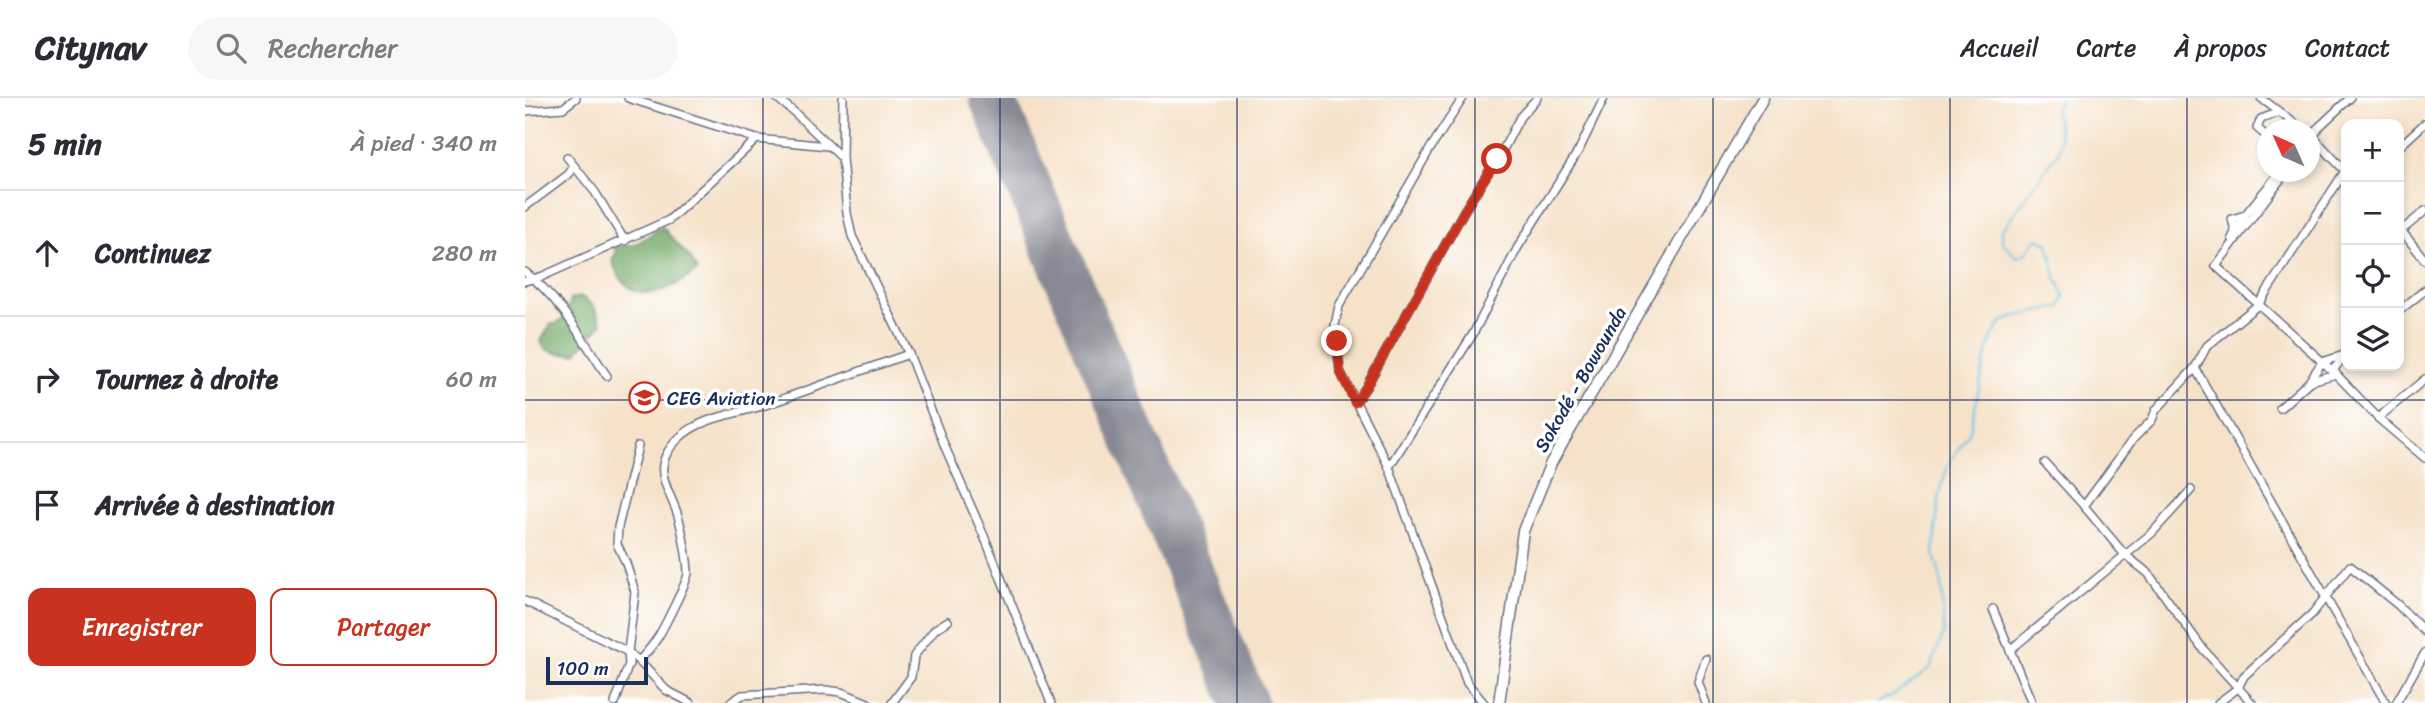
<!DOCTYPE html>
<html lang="fr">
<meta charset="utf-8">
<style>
:root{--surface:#fff;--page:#f7f7f7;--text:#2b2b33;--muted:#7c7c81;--line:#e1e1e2;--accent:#c8321e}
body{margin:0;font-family:Sriracha,sans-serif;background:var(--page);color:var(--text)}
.controls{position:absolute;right:21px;top:21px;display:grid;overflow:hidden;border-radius:14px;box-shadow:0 4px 10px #0003}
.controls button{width:63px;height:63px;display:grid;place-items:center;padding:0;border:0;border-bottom:2px solid var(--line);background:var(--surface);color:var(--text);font:35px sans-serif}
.compass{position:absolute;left:1732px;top:21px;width:63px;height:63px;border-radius:50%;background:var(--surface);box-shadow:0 4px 10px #0003;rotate:315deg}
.scale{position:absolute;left:21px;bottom:18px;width:102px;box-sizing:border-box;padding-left:7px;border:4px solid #1b2f5e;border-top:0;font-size:19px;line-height:24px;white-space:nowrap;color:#1b2f5e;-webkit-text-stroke:5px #fff;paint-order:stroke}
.stop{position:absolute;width:21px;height:21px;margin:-16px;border:5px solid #c8321e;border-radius:50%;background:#fff}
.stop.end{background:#c8321e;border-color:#fff;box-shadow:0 2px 7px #0008}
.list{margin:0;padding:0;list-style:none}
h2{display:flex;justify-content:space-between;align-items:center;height:91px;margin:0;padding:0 28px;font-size:30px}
h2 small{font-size:23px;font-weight:400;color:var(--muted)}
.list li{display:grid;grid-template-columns:46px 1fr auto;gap:21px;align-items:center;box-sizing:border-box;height:126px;padding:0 28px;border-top:2px solid var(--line)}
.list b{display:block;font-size:26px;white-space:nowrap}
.list em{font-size:23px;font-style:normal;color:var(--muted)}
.actions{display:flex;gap:14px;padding:21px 28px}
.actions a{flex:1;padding:16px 0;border:2px solid var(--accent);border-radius:14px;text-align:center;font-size:24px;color:var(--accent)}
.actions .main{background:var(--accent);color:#fff}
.icon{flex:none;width:38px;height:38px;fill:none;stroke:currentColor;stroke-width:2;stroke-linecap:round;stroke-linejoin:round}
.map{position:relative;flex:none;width:1900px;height:605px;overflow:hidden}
header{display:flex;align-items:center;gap:42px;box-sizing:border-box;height:98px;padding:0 35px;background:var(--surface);border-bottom:2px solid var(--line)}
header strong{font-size:33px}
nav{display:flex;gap:38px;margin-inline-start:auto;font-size:24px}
.search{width:490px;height:63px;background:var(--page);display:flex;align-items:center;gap:18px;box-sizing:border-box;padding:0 24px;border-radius:38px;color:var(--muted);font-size:26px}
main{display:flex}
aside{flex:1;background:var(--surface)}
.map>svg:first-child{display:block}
.forest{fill:#75aa67;stroke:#486c62;stroke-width:2}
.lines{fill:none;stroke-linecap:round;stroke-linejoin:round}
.stream{stroke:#63c1e1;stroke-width:2}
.runway{stroke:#888894;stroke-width:46}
.street-casing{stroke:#676e83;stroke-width:10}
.secondary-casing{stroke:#676e83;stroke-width:13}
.street{stroke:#fff;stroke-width:7}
.secondary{stroke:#fff;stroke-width:10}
.route{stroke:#c8321e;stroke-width:9}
.grid{fill:none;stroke:#1b2f5e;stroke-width:2;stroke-opacity:0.55}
.labels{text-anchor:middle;stroke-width:7;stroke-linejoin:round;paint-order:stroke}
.street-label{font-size:19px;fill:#1b2f5e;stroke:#fff}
.poi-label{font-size:19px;fill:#1b2f5e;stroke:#fff;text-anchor:start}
</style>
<header>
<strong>Citynav</strong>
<div class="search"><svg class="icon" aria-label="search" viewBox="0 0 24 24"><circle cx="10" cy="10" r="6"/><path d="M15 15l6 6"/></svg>Rechercher</div>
<nav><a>Accueil</a><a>Carte</a><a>À propos</a><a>Contact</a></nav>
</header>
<main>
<aside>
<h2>5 min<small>À pied · 340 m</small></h2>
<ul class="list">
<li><svg class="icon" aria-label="ahead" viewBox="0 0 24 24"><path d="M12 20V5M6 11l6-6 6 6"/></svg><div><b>Continuez</b></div><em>280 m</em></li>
<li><svg class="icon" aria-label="right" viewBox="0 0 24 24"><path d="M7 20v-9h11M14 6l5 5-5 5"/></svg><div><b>Tournez à droite</b></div><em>60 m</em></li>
<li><svg class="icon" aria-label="arrive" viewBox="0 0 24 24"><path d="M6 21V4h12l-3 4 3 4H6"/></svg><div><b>Arrivée à destination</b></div></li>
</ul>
<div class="actions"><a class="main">Enregistrer</a><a>Partager</a></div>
</aside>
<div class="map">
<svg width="1900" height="605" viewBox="0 0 1900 605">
<rect width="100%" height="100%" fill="#fff"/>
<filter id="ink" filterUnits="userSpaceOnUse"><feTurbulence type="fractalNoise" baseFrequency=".0143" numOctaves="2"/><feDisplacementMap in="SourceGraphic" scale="14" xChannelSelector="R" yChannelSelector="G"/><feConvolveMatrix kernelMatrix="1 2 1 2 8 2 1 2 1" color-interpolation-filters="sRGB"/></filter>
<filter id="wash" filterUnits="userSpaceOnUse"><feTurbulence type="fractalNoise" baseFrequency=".00686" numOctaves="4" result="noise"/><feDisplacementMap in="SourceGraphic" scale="28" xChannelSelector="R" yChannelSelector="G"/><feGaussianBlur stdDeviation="1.57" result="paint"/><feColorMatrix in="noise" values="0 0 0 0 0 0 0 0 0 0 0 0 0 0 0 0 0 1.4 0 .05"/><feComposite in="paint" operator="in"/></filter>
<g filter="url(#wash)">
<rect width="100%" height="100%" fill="#f5e2c9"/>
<g class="forest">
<path d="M 137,129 L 165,160 L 172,173 C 140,197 103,211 87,162 L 91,155 L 90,150 L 92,148 L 110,147 Z"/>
<polygon points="57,199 69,209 77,226 50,256 32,255 20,251 16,243 26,226 31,226 43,218 45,201"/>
</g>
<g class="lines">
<polyline class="stream" points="1352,605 1371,595 1405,570 1419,535 1416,481 1409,456 1414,399 1423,367 1445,333 1460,262 1468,237 1476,225 1487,219 1536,209 1539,198 1531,179 1523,145 1512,140 1500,156 1491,159 1477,143 1477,132 1534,53 1535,41 1530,11 1536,0"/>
<polyline class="runway" points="467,0 720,605"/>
</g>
</g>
<g filter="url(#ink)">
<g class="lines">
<defs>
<g id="street">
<polyline points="103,0 232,41 303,48"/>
<polyline points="252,0 270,15 317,60"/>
<polyline points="318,0 317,60 322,115 327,138 384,256 420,349 462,445 526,605"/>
<polyline points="938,0 905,51 814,208 810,227 815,273 864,369 942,585 959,605"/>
<polyline points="1736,0 1778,32"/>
<polyline points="0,13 38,10 51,0"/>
<polyline points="1739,36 1732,30 1736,21 1755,14"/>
<polyline points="1784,36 1788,39 1795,28 1825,0"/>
<polyline points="1786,40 1788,39 1821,74"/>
<polyline points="1874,49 1900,25"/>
<polyline points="42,59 70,94 100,143"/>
<polyline points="1761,74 1691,168 1811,276 1853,320 1900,360"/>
<polyline points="0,109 44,76 48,69"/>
<polyline points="1874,130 1900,162"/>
<polyline points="1710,133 1707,121 1720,117"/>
<polyline points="1876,133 1900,113"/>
<polyline points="1707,140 1720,117 1755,74"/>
<path d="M 0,174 C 34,199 58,242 82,278"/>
<polyline points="0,183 18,178 144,122 232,41"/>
<polyline points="1874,213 1900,192"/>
<polyline points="1670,270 1861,605"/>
<polyline points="1785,282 1797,264 1819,257"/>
<polyline points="830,305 841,289 939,113 980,48 995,19 1012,0"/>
<polyline points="1755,310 1785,283 1811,276 1809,271 1821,256"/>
<polyline points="1853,320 1900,281"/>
<polyline points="1520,365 1559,408"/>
<polyline points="864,369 948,236 993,149 1054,52 1079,0"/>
<polyline points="0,503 103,554 114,563 141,592 166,605"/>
<polyline points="1468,511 1507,605"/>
<polyline points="1485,552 1627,435 1666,392"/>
<path d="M 114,563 C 120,556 126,550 131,542 C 137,534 163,482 163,475 C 163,463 156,424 151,412 C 140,384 126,367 154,340 C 177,318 214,316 243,306 C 290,290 337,272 384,256"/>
<polyline points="90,605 104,566 103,554 110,494 101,465 92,446 93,429 113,348"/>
<polyline points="205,605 217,597 300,592 316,594 343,605"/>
<polyline points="367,605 386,579 389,558 410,531 423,523"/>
<polyline points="1181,605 1173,584 1181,561"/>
<polyline points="1693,605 1713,590 1719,578 1787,516 1825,468 1873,507 1900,534"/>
<polyline points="1727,605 1678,551 1623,475 1600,457 1559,408 1608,341 1627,322 1631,312 1670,270 1682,248 1733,207 1820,73"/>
<polyline points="1871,605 1900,555"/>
</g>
<polyline id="secondary" points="974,605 998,433 1026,365 1238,0"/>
</defs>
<use href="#street" class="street-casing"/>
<use href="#secondary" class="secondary-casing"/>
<use href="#street" class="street"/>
<use href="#secondary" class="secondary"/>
</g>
</g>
<g class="lines" filter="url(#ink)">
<polyline class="route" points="812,243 815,273 830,305 841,289 939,113 972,61"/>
</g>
<path class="grid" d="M 238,0 L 238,605M 475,0 L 475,605M 712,0 L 712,605M 950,0 L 950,605M 1188,0 L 1188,605M 1425,0 L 1425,605M 1662,0 L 1662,605M 0,302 L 1900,302"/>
<defs>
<symbol id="school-ring" viewBox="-11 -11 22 22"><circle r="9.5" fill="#fff" stroke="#c8321e" stroke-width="1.5"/><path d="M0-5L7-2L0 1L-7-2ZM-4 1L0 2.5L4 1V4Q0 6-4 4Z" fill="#c8321e"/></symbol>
</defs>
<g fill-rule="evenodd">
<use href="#school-ring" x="102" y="282" width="35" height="35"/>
</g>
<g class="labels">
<g class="street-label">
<text transform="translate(1055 281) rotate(-60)" y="7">Sokodé - Bowounda</text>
</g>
<g class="poi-label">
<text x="142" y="307">CEG Aviation</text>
</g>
</g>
</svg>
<div class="controls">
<button>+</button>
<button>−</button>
<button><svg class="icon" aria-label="locate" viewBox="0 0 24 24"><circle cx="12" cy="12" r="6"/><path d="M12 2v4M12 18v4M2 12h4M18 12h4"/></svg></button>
<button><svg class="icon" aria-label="layers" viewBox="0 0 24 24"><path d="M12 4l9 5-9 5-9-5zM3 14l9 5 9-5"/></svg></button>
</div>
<svg class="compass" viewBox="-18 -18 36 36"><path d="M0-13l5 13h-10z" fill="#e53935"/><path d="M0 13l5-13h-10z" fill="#7c7c81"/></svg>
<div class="scale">100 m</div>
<div class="stop" style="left:972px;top:61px"></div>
<div class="stop end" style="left:812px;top:243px"></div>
</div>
</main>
